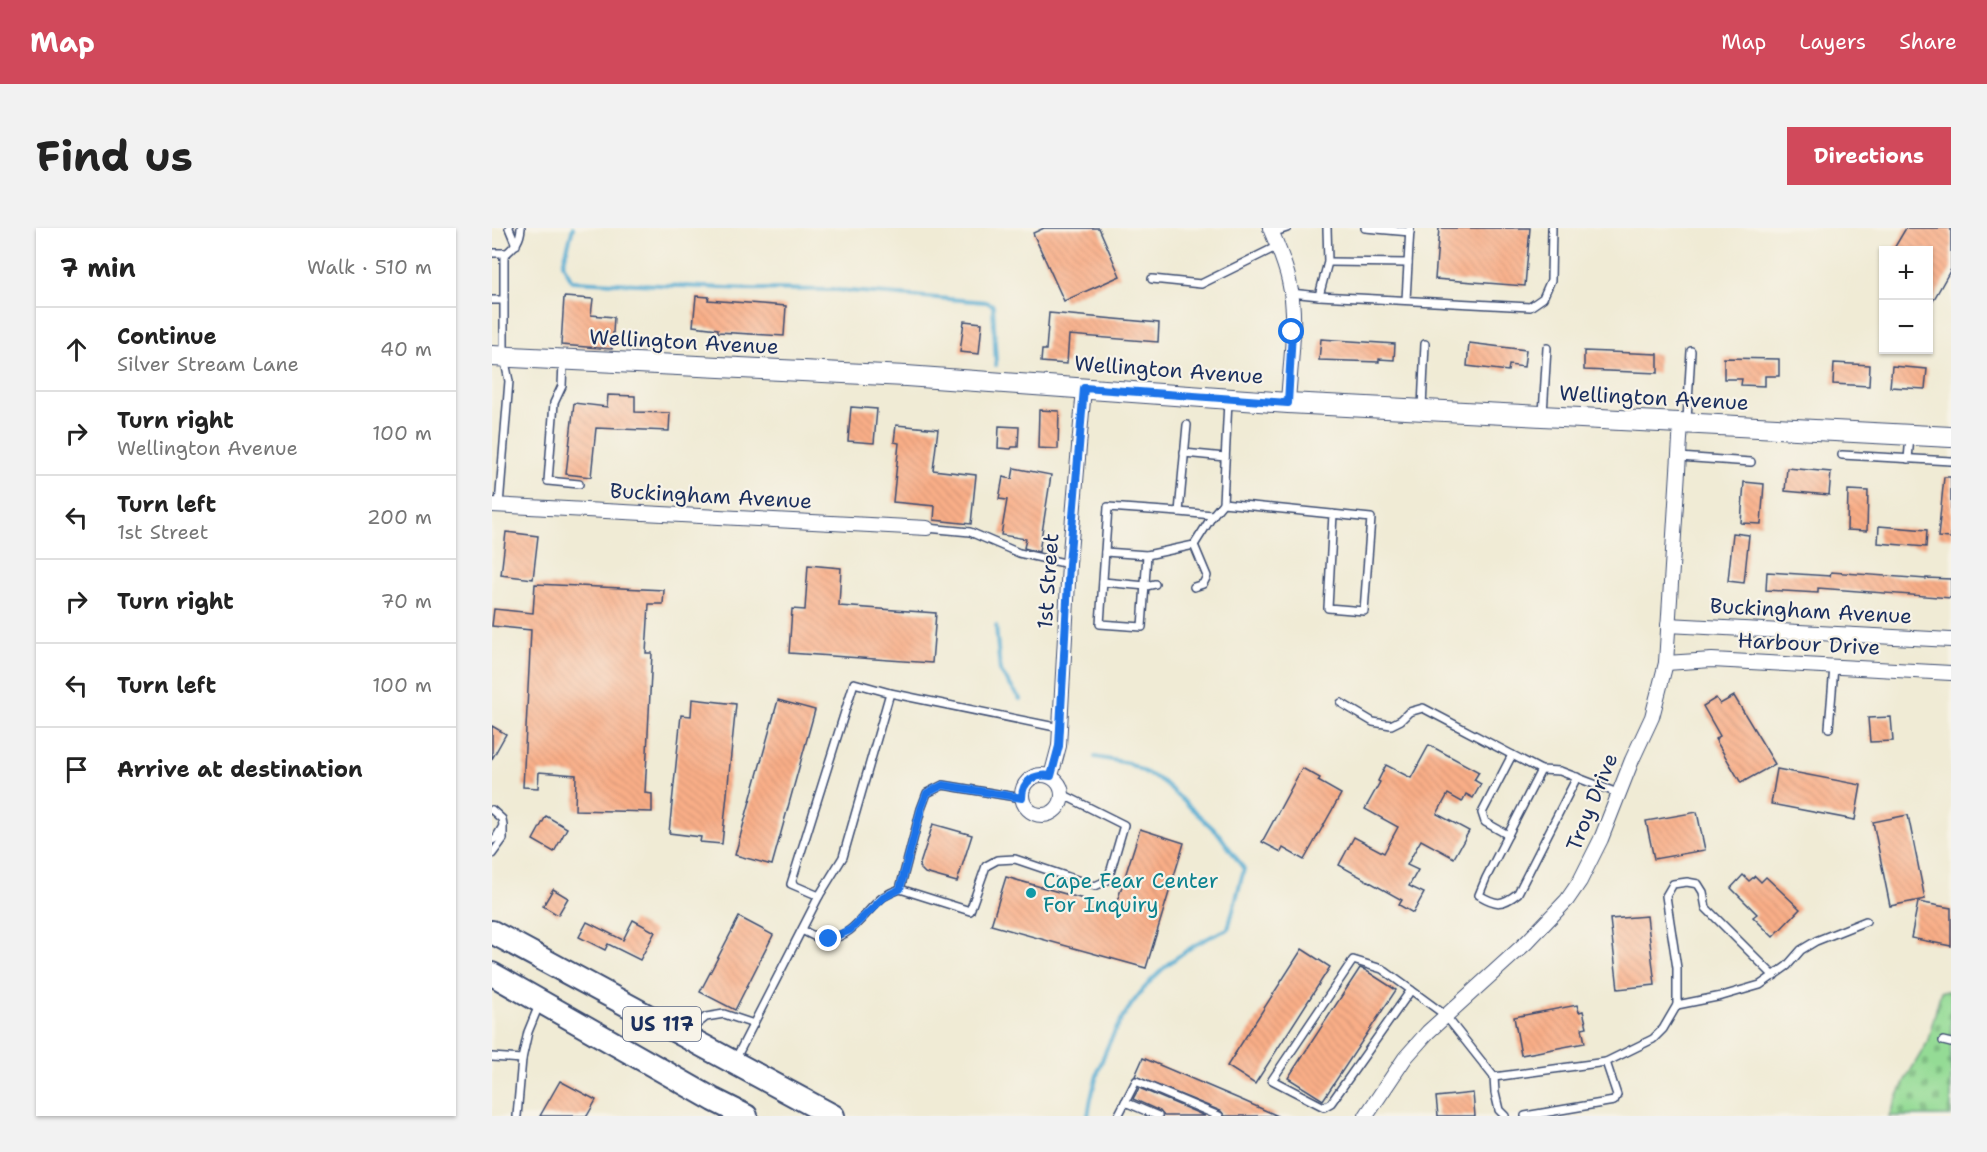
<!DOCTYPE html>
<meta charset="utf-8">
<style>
:root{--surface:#fff;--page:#f2f2f2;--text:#222;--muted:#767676;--line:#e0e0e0;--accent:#d1495b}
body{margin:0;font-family:"Shantell Sans",sans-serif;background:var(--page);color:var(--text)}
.controls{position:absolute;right:18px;top:18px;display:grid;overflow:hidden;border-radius:0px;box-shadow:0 2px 4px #0004}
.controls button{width:54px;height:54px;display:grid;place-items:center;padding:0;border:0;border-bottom:2px solid var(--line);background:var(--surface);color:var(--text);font:30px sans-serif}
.stop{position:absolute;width:18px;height:18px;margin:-14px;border:4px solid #1a73e8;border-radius:50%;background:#fff}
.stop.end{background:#1a73e8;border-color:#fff;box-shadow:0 2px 6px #0008}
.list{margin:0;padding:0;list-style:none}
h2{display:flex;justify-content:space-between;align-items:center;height:78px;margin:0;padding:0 24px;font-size:26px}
h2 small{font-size:20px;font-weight:400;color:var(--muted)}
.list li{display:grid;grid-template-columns:39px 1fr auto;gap:18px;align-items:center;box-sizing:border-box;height:84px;padding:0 24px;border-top:2px solid var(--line)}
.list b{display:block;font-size:22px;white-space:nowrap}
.list p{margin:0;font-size:20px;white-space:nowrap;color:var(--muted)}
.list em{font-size:20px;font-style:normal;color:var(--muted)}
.icon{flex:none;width:33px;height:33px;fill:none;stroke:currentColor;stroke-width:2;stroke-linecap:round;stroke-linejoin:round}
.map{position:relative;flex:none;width:1459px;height:888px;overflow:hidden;border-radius:0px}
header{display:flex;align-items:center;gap:36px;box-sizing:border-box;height:84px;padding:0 30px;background:var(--accent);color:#fff}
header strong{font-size:28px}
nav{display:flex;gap:33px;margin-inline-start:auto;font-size:21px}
.intro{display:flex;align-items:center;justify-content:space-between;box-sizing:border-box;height:144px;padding:0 36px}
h1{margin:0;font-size:42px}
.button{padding:15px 27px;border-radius:0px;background:var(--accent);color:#fff;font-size:21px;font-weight:700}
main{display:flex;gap:36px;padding:0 36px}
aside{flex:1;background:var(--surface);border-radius:0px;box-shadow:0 2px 4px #0004}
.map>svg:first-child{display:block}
.cemetery{fill:url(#cemetery-stones);stroke:#58857a;stroke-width:1.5}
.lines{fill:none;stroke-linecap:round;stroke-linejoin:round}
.stream{stroke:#55acd2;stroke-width:4}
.building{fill:url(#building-back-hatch)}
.lane-casing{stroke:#3b4b70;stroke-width:10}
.street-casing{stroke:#3b4b70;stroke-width:16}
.secondary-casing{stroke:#3b4b70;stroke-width:22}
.primary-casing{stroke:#3b4b70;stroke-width:26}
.lane{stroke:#fff;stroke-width:7}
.street{stroke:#fff;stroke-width:14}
.secondary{stroke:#fff;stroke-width:20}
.primary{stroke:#fff;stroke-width:22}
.route{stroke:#1a73e8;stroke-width:8}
.culture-dot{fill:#0f9aa8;stroke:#f7f3e8;stroke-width:2}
.labels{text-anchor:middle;stroke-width:4.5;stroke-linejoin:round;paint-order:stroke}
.shield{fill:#f7f3e8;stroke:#5d6a87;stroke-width:1.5}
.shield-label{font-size:20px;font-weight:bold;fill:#1b2f5e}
.street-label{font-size:21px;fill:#1b2f5e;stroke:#f7f3e8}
.culture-label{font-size:21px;fill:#0d838f;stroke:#f7f3e8;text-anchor:start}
</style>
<header>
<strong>Map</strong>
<nav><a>Map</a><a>Layers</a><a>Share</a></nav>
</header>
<div class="intro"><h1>Find us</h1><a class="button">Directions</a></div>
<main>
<aside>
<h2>7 min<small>Walk · 510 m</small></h2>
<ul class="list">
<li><svg class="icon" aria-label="ahead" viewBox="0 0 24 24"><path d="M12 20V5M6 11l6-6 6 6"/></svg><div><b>Continue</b><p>Silver Stream Lane</p></div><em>40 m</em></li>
<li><svg class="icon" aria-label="right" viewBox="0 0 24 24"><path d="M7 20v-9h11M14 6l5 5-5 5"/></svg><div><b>Turn right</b><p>Wellington Avenue</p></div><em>100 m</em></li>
<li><svg class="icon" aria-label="left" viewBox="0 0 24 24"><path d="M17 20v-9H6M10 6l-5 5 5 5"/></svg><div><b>Turn left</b><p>1st Street</p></div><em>200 m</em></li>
<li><svg class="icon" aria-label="right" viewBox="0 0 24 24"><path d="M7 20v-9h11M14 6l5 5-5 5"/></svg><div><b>Turn right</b></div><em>70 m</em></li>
<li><svg class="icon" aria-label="left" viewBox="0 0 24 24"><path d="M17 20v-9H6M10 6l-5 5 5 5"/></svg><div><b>Turn left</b></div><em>100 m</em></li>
<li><svg class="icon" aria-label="arrive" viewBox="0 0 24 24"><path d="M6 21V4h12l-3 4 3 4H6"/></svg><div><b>Arrive at destination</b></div></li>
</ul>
</aside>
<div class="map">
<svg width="1459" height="888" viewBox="0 0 1459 888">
<defs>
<pattern id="cemetery-stones" width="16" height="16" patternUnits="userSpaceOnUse" patternTransform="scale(1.5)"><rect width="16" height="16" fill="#94db95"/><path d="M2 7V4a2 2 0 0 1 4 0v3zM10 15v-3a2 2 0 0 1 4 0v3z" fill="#7fbc83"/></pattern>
<pattern id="building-back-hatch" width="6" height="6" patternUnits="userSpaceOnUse" patternTransform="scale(1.5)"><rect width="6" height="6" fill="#f9ae87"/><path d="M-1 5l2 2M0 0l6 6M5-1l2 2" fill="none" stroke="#d59677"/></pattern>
</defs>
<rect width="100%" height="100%" fill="#f7f3e8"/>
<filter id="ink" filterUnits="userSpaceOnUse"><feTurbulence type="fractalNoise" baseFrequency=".0167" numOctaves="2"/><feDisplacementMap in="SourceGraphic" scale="12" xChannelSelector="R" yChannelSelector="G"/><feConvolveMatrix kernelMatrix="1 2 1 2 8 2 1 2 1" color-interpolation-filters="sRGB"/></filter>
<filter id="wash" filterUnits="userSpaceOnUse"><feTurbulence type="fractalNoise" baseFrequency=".008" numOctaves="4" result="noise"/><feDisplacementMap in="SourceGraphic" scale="24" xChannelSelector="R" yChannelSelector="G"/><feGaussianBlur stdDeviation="1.35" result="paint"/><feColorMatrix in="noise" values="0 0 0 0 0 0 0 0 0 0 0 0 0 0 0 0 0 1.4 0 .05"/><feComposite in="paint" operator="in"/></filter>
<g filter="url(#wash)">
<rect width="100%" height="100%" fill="#f0ebd5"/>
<polygon class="cemetery" points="1449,763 1459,763 1459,888 1397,888 1413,852 1435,815"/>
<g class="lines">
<g class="stream">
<polyline points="81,0 71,36 80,53 256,61 345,62 494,74 501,77 504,137"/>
<polyline points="504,398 508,443 528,471"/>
<path d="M 596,888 C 608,805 656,732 736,701 L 752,641 L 727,606 L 671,554 L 636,535 L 603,529"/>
</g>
</g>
<g id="blocks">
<g class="building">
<polygon points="552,0 607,0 628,48 572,73 541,5"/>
<polygon points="947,0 1038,0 1033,58 943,51"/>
<polygon points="1414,0 1459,0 1459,41 1437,80 1437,22 1401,22"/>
<polygon points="204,68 217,69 216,72 294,78 292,108 226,104 226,101 201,98"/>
<polygon points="72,69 101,71 99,87 122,89 120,121 69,117"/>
<polygon points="557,85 667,95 666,114 577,107 575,136 549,134 550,122 554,122"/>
<polygon points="472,93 490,95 487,126 468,124"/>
<polygon points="829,111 903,116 902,132 887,131 887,134 827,132"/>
<polygon points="977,115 1034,122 1032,139 1017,137 1016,143 975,138"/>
<polygon points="1092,123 1166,126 1166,145 1092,142"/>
<polygon points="1232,130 1287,131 1287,148 1273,148 1273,158 1249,157 1250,151 1232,151"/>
<polygon points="1342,135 1378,137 1377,158 1341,156"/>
<polygon points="1400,138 1435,141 1433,161 1398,159"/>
<polygon points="116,167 143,168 143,184 178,185 177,203 104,200 99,249 74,246 82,175 115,179"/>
<polygon points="359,179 385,181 382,215 356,213"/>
<polygon points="547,182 567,183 566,221 546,220"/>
<polygon points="404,197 446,201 441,242 484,247 479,296 442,292 443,278 401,274 407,215 402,214"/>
<polygon points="507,198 527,199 526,219 520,219 519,221 506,220"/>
<polygon points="522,240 559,247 547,324 532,320 534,311 509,307 515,272 507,271 511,249 520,251"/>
<polygon points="1295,240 1339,244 1337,267 1293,263"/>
<polygon points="1452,249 1459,249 1459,310 1446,309"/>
<polygon points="1252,254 1272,256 1269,296 1249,295"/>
<polygon points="1356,262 1376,263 1375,303 1355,302"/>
<polygon points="1387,298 1435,302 1434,319 1386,315"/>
<polygon points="14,304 46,308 41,351 9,347"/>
<polygon points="1241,305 1257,307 1252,355 1236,353"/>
<polygon points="316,337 349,340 347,378 444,385 440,435 297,425 300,381 313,382"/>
<polygon points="1275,344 1338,348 1339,344 1434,351 1434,350 1459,351 1459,370 1326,360 1326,365 1274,362"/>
<polygon points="43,356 172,362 171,376 157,376 154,425 160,425 153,565 160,566 160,584 83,582 84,547 47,544 46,560 31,559 39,402 0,398 2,381 41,385"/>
<polygon points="1242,468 1283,536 1249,555 1223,511 1228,508 1211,478 1224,470 1228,476"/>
<polygon points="200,471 244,476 230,616 208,614 209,609 177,605 189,487 199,488"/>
<polygon points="286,472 323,482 280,637 243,627"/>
<polygon points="1399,489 1401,513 1378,514 1376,490"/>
<polygon points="0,498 14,506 0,531"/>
<polygon points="937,517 987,544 982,552 989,556 981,570 974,566 970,574 956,566 945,586 977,603 962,630 929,612 915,637 926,642 917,658 932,665 921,685 907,677 910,672 847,637 862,609 892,625 906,599 873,581 888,554 886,553 894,537 919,550"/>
<polygon points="810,540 828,550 826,553 849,566 812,632 791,620 789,624 770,614"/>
<polygon points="1285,541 1369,557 1363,592 1279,576"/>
<polygon points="1205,584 1213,622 1162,631 1154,593"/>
<polygon points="1416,587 1433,671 1398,678 1381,594"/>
<polygon points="54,588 75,600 62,624 41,612"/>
<polygon points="441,596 480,607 465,654 433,645 427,639"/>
<polygon points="648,601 692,615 654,740 499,697 514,649 623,680"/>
<polygon points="1251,647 1257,653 1263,648 1269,654 1274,649 1308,681 1281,709 1261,689 1265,686 1239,660"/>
<polygon points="61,661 76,670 66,687 51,678"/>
<polygon points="1426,674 1459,680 1459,718 1419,710"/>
<polygon points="1155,688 1163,757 1126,761 1118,691"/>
<polygon points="247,689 281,707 243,782 208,764"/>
<polygon points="141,692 163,704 148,732 116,716 113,722 87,709 95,694 131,712"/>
<polygon points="810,721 838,739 763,856 735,838"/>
<polygon points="868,740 873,742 904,762 831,872 796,850"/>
<polygon points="1085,777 1087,784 1091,783 1095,799 1090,800 1093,815 1029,827 1022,789"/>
<polygon points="651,830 752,873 786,888 733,888 729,883 643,848"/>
<polygon points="68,853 104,872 95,888 48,888"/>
<polygon points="647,860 713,888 672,888 668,883 641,871"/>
<polygon points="981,865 983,888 946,888 944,869"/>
</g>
</g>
</g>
<g filter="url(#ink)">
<use href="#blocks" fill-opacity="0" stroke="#3b4b70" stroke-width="1.5"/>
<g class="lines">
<defs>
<g id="lane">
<polyline points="17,0 24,17"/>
<polyline points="873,0 918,4"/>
<polyline points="780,5 795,0"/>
<path d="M 0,25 L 15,25 C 24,17 28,12 29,0"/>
<polyline points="836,34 916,35"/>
<polyline points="660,51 709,56 786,18"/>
<polyline points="799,65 827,68 1038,79 1051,70 1059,52 1060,0"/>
<polyline points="827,68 836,34 835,0"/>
<polyline points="0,72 12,72"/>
<polyline points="914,72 918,0"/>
<polyline points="71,134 70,158 62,175 56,253 87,256"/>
<polyline points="930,179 933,116"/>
<polyline points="1051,186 1055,120"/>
<polyline points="1195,192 1199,123"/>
<polyline points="695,197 687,284 616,279 608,396 650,399 655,327 702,317 721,287 731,275 879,290 872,383 836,380 841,286"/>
<polyline points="692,225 733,229"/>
<polyline points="1350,227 1459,233"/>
<polyline points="1187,229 1259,234"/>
<polyline points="1416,231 1418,209"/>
<polyline points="731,275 736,173"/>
<polyline points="7,277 17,153 12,129 12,25"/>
<polyline points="687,284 721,287"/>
<polyline points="435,300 478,304 527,325 577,336"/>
<polyline points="702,317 715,348 711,356 702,359"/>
<polyline points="613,324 655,327"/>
<polyline points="611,354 654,358 663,356"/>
<polyline points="849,475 881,494 899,497 909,492 917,484 931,480 1049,542 1068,543 1128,566"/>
<polyline points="1337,500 1342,439"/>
<path d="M 1049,542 L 994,650 L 987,667 C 1004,677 1010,678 1026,665 L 1085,549"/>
<polyline points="530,570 451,557 435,565 429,581 408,661 478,683 494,638 505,632 523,631 603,658 616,652 632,597 570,566"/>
<polyline points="0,582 10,591 11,598 4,610 0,612"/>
<polyline points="1016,607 993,594 990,585 1020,527"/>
<polyline points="0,626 11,611 11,599"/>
<polyline points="327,668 299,656 362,455 398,465"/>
<path d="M 310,702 C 318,706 327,712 336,711 C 360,710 374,682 391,669 C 396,666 402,663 408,661"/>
<polygon points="861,732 890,741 919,762 839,875 832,879 780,852"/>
<polyline points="919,762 953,787 1002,849 1003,865 1007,882 1013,888"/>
<polyline points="1185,777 1185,740 1174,668 1181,656 1195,654 1206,656 1211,664 1214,680 1282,748"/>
<polyline points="194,805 214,789 232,786 262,796"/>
<polyline points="1451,813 1459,815"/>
<polyline points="0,829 30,831"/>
<polyline points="243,832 327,668 351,629 398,465 568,500"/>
<polyline points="1114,834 1161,811 1171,801 1185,777 1230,768 1268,757 1295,738 1309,722 1324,713 1374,693"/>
<polyline points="1002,849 1114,834 1125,867 1122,873 1033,888"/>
<polyline points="633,874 666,888"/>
<polyline points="25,888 30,831 36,804 47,777"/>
<polyline points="626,888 644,853 727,888"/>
</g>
<g id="street">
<path d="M 778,0 C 785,17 793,34 797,53 C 806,92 798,135 796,175"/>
<polyline points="0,277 435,300"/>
<polyline points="1176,397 1459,412"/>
<polyline points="1174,435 1220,432 1459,445"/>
<circle cx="550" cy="567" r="20"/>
<polyline points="559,548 567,518 577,336 592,160"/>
<polyline points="874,888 913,830 936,804 1035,714 1075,672 1088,653 1109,611 1140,532 1160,489 1174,435 1189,195"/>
</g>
<polyline id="secondary" points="0,128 414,148 796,175 1459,209"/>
<g id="primary">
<polyline points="0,704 341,888"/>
<polyline points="0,746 222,872 254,888"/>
</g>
</defs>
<use href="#lane" class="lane-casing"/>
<use href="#street" class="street-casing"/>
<use href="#secondary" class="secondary-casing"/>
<use href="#primary" class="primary-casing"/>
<use href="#lane" class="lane"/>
<use href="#street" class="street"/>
<use href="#secondary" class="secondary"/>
<use href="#primary" class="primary"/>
</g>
</g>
<g class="lines" filter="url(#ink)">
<path class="route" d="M 337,711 L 358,702 L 392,669 L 408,661 L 429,581 L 435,565 L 451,557 L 530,570 C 530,552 543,546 559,548 L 567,518 L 577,336 L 592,160 L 796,175 L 800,104"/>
</g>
<circle class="culture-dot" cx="539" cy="665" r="6"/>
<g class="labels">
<rect class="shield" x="131" y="779" width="78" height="34" rx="4.5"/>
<g class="shield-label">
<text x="170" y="803">US 117</text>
</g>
<g class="street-label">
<text transform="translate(192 114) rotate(3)" y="7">Wellington Avenue</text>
<text transform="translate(677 142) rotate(4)" y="7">Wellington Avenue</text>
<text transform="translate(1162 170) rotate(3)" y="7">Wellington Avenue</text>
<text transform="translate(219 268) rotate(3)" y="7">Buckingham Avenue</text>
<text transform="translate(556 353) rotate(-86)" y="7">1st Street</text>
<text transform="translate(1319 383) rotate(3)" y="7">Buckingham Avenue</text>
<text transform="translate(1317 416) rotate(3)" y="7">Harbour Drive</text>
<text transform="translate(1100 574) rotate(-68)" y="7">Troy Drive</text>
</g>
<g class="culture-label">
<text x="551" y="660">Cape Fear Center<tspan x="551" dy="24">For Inquiry</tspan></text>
</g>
</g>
</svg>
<div class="controls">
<button>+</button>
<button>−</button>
</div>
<div class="stop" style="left:800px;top:104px"></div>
<div class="stop end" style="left:337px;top:711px"></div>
</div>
</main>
